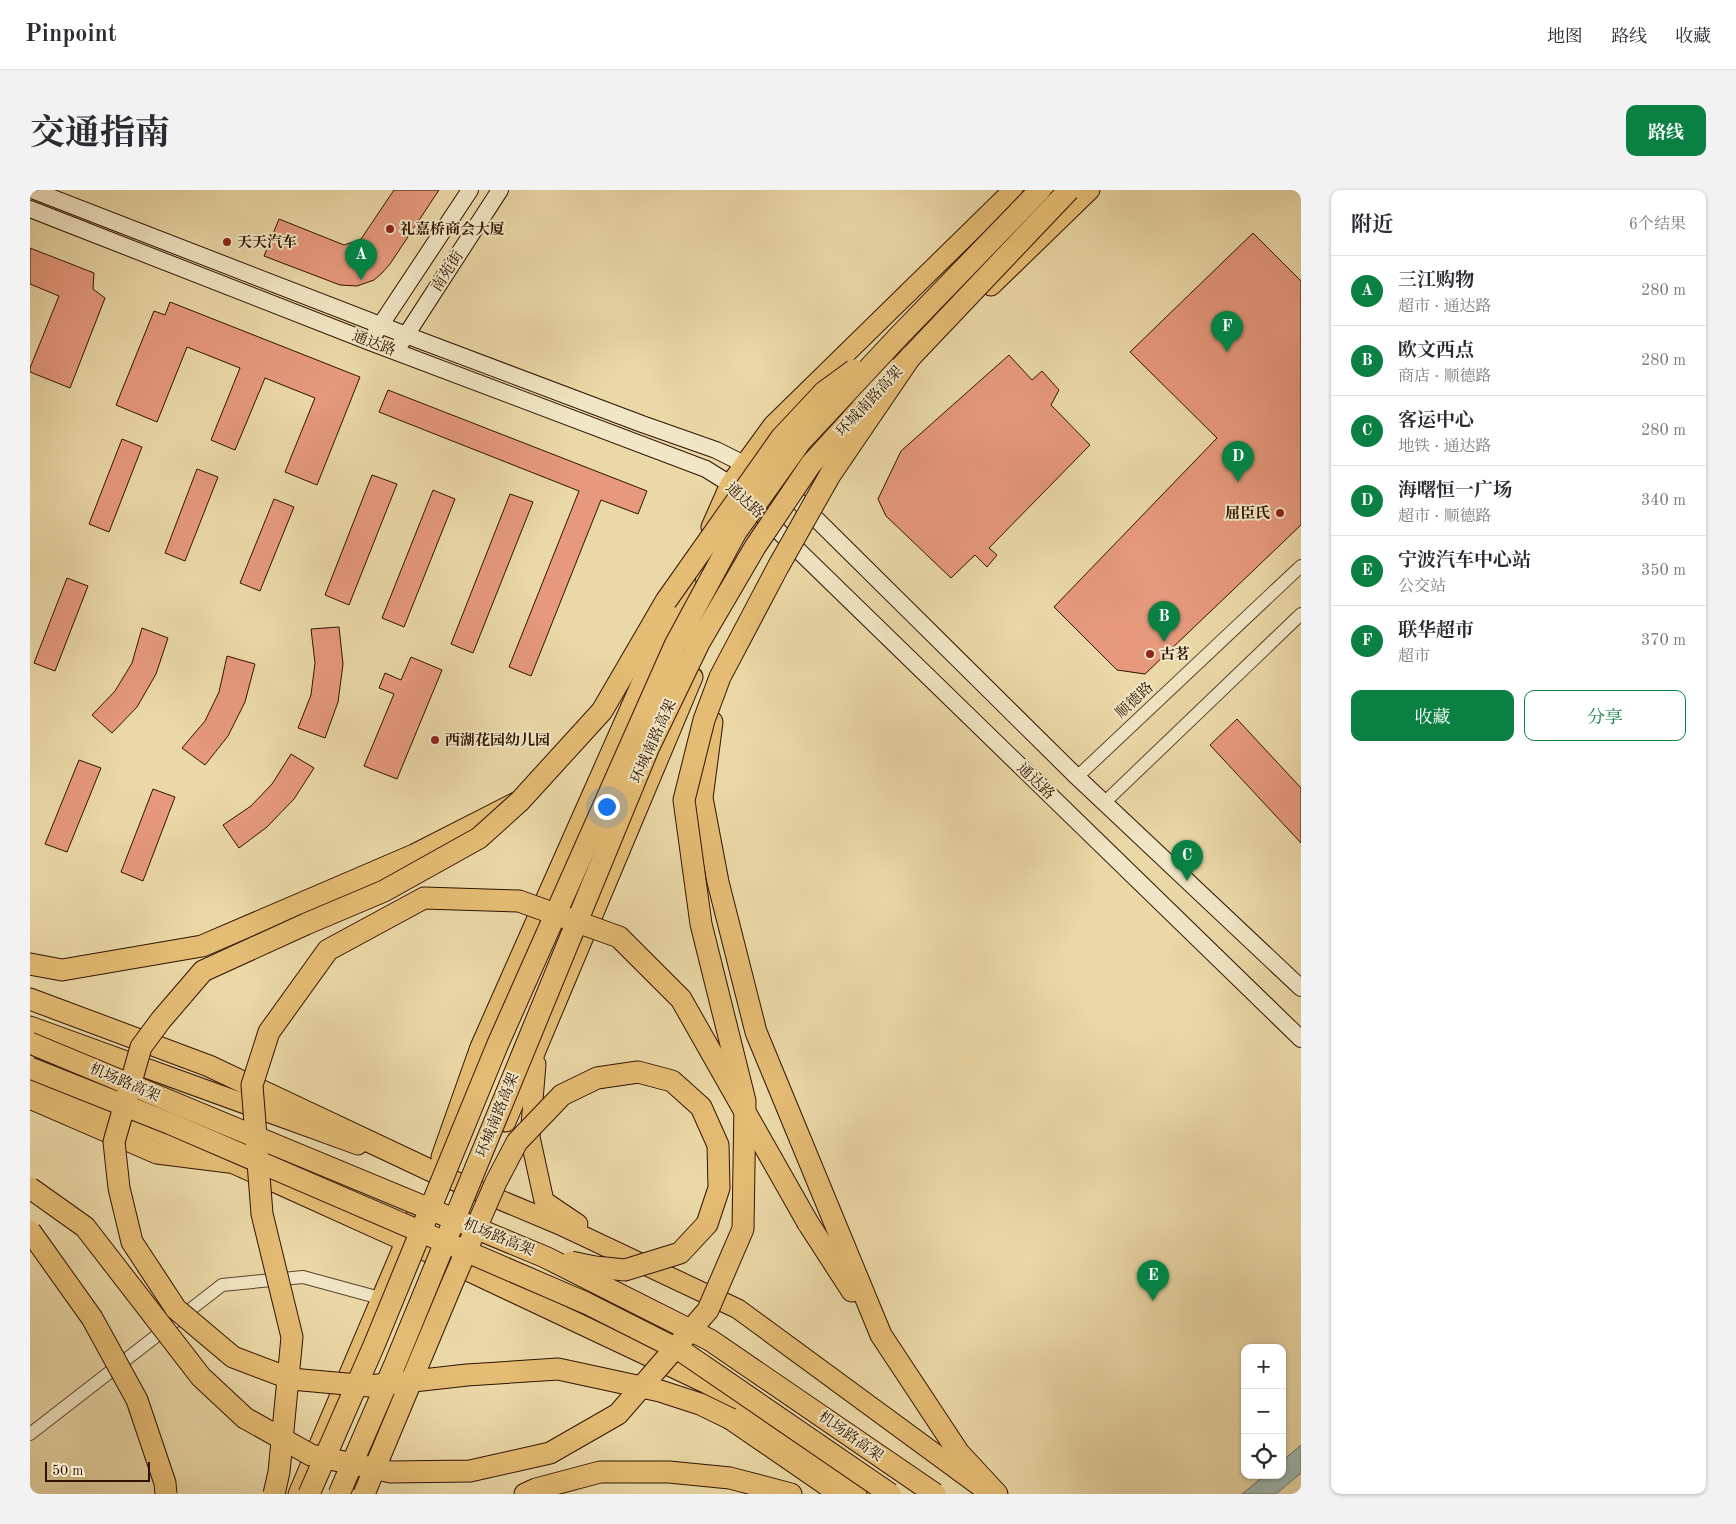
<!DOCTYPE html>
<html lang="zh">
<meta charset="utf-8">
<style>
:root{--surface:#fff;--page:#f2f2f3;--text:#2b2b33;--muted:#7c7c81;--line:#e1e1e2;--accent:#0b8043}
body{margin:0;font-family:"Old Standard TT","Noto Serif SC",serif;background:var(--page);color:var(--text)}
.controls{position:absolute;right:15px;bottom:15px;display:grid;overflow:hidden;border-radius:10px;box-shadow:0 1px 4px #0004}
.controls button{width:45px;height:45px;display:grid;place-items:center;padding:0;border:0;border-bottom:1px solid var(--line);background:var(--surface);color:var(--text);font:25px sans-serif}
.scale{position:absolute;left:15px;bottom:12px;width:105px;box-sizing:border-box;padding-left:5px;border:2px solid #2f1200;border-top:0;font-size:14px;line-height:18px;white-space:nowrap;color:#2f1200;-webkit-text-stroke:4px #f1e6c5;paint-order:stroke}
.you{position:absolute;left:576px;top:616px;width:18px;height:18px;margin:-12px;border:4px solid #fff;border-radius:50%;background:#1a73e8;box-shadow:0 0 0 8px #1a73e833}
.badge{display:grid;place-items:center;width:32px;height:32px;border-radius:50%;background:var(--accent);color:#fff;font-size:16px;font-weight:700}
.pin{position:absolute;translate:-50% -41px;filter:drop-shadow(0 1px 2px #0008)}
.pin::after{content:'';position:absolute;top:26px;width:18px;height:15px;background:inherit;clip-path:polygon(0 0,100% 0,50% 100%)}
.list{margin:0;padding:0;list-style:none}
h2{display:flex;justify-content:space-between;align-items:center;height:65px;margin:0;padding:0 20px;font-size:21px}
h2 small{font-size:16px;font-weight:400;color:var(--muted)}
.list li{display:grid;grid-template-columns:32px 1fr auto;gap:15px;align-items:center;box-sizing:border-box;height:70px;padding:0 20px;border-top:1px solid var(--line)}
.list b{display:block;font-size:19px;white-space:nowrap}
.list p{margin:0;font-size:16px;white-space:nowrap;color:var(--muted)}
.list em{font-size:16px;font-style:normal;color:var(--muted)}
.actions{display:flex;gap:10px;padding:15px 20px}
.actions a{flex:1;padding:11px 0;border:1px solid var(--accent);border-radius:10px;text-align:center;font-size:18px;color:var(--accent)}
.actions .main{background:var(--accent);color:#fff}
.icon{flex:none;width:28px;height:28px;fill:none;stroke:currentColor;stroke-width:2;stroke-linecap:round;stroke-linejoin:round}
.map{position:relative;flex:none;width:1271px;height:1304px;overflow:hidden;border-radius:10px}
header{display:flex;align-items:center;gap:30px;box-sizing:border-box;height:70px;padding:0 25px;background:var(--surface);border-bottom:1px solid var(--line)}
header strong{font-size:24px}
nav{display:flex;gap:28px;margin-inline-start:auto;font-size:18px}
.intro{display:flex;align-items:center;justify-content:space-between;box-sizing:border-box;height:120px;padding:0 30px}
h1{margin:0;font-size:35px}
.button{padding:12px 22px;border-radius:10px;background:var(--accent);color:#fff;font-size:18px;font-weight:700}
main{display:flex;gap:30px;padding:0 30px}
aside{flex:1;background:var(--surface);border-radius:10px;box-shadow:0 1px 4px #0004}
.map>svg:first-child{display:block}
.water{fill:#9bb8b1;stroke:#70766a}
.building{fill:#e6997c;stroke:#2f1200}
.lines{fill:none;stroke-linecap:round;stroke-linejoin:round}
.street-casing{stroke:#5e442a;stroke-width:14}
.secondary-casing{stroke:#2f1200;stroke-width:18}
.primary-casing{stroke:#2f1200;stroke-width:21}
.highway-casing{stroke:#2f1200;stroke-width:23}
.street{stroke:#f1e6c5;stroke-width:12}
.secondary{stroke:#f1e6c5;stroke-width:16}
.primary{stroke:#e5bc73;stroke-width:19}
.highway{stroke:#e5bc73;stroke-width:21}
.highway-bridge-casing{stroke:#2f1200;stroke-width:23;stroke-linecap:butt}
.highway-bridge{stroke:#e5bc73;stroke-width:21}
.poi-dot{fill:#8f2418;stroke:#f1e6c5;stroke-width:2}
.labels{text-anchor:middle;stroke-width:4;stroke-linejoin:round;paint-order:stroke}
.poi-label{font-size:15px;font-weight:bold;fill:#2f1200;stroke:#f1e6c5;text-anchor:start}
.street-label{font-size:15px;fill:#2f1200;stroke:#f1e6c5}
</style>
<header>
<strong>Pinpoint</strong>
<nav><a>地图</a><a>路线</a><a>收藏</a></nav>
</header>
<div class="intro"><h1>交通指南</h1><a class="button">路线</a></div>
<main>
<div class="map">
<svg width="1271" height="1304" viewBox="0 0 1271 1304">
<rect width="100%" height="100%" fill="#ead8a6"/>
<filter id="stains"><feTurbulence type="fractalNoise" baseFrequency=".004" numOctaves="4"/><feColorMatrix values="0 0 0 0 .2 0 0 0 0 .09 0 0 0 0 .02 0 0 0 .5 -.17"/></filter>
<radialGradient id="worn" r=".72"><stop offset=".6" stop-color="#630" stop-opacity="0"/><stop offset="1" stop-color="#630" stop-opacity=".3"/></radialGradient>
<polygon class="water" points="1271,1255 1271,1283 1246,1304 1212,1304 1235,1285 1252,1285 1252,1271"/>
<g class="building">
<polygon points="364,0 409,0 360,74 352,83 344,90 327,96 310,95 234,66 249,29 314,55 331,49"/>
<polygon points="1223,43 1271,91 1271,335 1115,484 1087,480 1024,417 1187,248 1100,162"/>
<polygon points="0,58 64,83 63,99 75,108 40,198 0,182 0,178 29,106 0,94"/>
<polygon points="140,112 330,187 287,295 255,282 285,208 235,188 205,260 181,250 210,178 157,157 127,232 86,215 124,121 135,125"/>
<polygon points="979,165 1002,190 1012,181 1029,200 1021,215 1060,255 959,358 967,365 957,377 945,365 921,388 856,326 848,309 871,261"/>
<polygon points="358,200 617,301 608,324 571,310 501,486 479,477 549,301 349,222"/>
<polygon points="92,249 112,257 79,342 59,334"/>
<polygon points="167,279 188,287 155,371 135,363"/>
<polygon points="342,285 367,294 319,415 295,405"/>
<polygon points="403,300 425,309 374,437 352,428"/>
<polygon points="480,304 503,312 443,463 421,454"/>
<polygon points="244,309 264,317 230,401 210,393"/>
<polygon points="37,388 58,396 25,481 4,473"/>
<polygon points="309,437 313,474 308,512 295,548 268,538 281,505 285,473 281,439"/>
<polygon points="112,438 138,448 126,484 107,517 82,543 62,525 85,501 102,473"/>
<polygon points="197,466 225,474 215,512 198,546 175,575 152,558 175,531 189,502"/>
<polygon points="381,467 412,480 367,589 334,576 364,504 349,498 355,483 371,490"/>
<polygon points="1207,529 1271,598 1271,653 1180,555"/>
<polygon points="261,564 284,578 264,609 237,637 209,658 193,635 221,616 242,594"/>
<polygon points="49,570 71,578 37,662 15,654"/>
<polygon points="123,599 145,607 113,691 91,682"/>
</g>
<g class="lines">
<defs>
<g id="street">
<polyline points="1047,587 1271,376"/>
<polyline points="1074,613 1271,424"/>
<polyline points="0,1244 192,1095 273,1087 350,1108"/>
</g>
<g id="secondary">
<polyline points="2,0 376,145 612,234 686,260 714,274 725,282"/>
<polyline points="0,19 340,152 676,279 700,294 1271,849"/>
<polyline points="346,142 440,0"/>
<polyline points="371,153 470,0"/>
<polyline points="751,300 768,311 1047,587 1271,798"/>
</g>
<g id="primary">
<polyline points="961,96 1060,0"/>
<polyline points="681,337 700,294 743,235 983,0"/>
<polyline points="0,836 328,955"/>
<polyline points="506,874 500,947 514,1011 548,1034"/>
<polyline points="0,890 175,961 374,1051 677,1194 827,1304"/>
<polyline points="476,932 663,487"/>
<polyline points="411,967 450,857 656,392"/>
<polyline points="401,981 530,1035 708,1119 956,1301"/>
<polyline points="268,1304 387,1024"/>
</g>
<g id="highway">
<polyline points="682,532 672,608 688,692 726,842 851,1145 929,1263 967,1304"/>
<polyline points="0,774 32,780 172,756 384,665 490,611 572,521 636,411"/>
<polyline points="0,809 179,876 406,983"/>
<polyline points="0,908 127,963 199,972"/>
<polyline points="778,1033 822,1101"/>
<polyline points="701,1229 810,1304"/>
<polyline points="495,1304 506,1299 570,1282 639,1282 700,1288 761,1304"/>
</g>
</defs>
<use href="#street" class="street-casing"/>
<use href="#secondary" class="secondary-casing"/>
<use href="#primary" class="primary-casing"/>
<use href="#highway" class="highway-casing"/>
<use href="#street" class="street"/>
<use href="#secondary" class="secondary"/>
<use href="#primary" class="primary"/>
<use href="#highway" class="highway"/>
<defs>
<g id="highway-bridge">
<polyline points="871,177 1039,0"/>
<polyline points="636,411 751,248 794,202 824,180"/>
<polyline points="490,611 449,648 354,701 276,734 173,781 131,830 111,857 84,952 89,998 102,1052 146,1119 203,1167 261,1189 339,1196 437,1185 528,1179 630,1201 670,1214 701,1229"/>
<polyline points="0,853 515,1067 680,1150 905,1304"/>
<polyline points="0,878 141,934 556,1113 653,1162 860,1304"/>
<polyline points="0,998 55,1037 171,1187 215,1228 281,1265 361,1282 440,1281 520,1263 588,1224 678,1120 713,1039 715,911 671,734 654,610 674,530 690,487 748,377 800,285 881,166"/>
<polyline points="0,1041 62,1128 107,1210 135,1293 136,1304"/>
<polyline points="244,1304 249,1282 262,1147 232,1024 222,895 239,842 298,760 394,708 489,711 589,747 651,809 778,1033"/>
<polyline points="279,1304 345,1153 467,856 645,455 706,342 771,251 868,147 1010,0"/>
<polyline points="309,1304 365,1174 618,559 669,453 725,357 781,274 831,219"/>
<polyline points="334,1304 421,1096 466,992 487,952 532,905 567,888 608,882 642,891 671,917 688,955 689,998 677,1034 650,1063 595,1080 565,1077 541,1072"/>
</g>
</defs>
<use href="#highway-bridge" class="highway-bridge-casing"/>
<use href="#highway-bridge" class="highway-bridge"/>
</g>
<g class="poi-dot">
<circle cx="360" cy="39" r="5"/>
<circle cx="197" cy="52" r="5"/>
<circle cx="1250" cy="323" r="5"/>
<circle cx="1120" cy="464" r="5"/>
<circle cx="405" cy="550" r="5"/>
</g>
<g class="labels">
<g class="poi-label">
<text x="370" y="44">礼嘉桥商会大厦</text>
<text x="207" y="57">天天汽车</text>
<text x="1240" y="328" text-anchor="end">屈臣氏</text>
<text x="1130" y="469">古茗</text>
<text x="415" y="555">西湖花园幼儿园</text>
</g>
<g class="street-label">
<text transform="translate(417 81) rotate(-57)" y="5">南苑街</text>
<text transform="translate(344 153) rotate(21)" y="5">通达路</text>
<text transform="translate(839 211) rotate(-47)" y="5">环城南路高架</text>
<text transform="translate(715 310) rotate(42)" y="5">通达路</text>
<text transform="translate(1104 510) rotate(-43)" y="5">顺德路</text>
<text transform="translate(623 551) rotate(-66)" y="5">环城南路高架</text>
<text transform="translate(1006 591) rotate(44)" y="5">通达路</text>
<text transform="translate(95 892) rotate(23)" y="5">机场路高架</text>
<text transform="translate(467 925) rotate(-68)" y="5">环城南路高架</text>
<text transform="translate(469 1047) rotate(22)" y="5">机场路高架</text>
<text transform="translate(821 1246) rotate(35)" y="5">机场路高架</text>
</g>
</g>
<rect width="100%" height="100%" filter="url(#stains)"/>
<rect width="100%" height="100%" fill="url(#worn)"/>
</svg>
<div class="controls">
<button>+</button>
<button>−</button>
<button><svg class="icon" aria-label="locate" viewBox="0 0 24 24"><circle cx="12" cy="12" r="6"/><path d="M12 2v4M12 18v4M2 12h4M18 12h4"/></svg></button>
</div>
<div class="scale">50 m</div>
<div class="you"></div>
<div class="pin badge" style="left:331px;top:90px">A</div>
<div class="pin badge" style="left:1134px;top:452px">B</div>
<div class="pin badge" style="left:1157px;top:691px">C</div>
<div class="pin badge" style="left:1208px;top:292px">D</div>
<div class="pin badge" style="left:1123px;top:1111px">E</div>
<div class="pin badge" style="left:1197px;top:162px">F</div>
</div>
<aside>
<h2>附近<small>6个结果</small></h2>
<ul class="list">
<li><span class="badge">A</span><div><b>三江购物</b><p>超市 · 通达路</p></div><em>280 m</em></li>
<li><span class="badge">B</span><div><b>欧文西点</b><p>商店 · 顺德路</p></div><em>280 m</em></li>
<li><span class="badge">C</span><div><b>客运中心</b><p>地铁 · 通达路</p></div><em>280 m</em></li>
<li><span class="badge">D</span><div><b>海曙恒一广场</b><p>超市 · 顺德路</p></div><em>340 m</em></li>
<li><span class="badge">E</span><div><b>宁波汽车中心站</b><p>公交站</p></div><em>350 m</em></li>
<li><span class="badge">F</span><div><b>联华超市</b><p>超市</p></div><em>370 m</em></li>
</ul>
<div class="actions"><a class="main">收藏</a><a>分享</a></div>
</aside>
</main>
